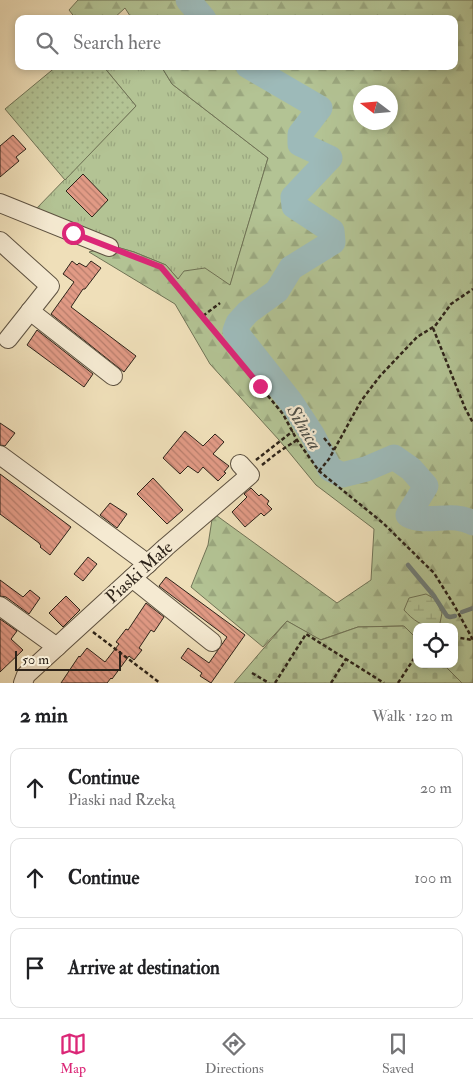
<!DOCTYPE html>
<meta charset="utf-8">
<style>
:root{--surface:#fff;--page:#f6f6f6;--text:#202124;--muted:#757577;--line:#e0e0e0;--accent:#db2777}
body{margin:0;font-family:"IM FELL Double Pica",serif;background:var(--page);color:var(--text)}
.controls{position:absolute;right:15px;bottom:15px;display:grid;overflow:hidden;border-radius:10px;box-shadow:0 2px 8px #0003}
.controls button{width:45px;height:45px;display:grid;place-items:center;padding:0;border:0;border-bottom:1px solid var(--line);background:var(--surface);color:var(--text);font:25px sans-serif}
.compass{position:absolute;left:353px;top:85px;width:45px;height:45px;border-radius:50%;background:var(--surface);box-shadow:0 2px 8px #0003;rotate:286deg}
.scale{position:absolute;left:15px;bottom:12px;width:106px;box-sizing:border-box;padding-left:5px;border:2px solid #2d2319;border-top:0;font-size:14px;line-height:18px;white-space:nowrap;color:#2d2319;-webkit-text-stroke:4px #f5ead2;paint-order:stroke}
.stop{position:absolute;width:15px;height:15px;margin:-11px;border:4px solid #db2777;border-radius:50%;background:#fff}
.stop.end{background:#db2777;border-color:#fff;box-shadow:0 1px 5px #0008}
.list{margin:0;padding:0;list-style:none}
h2{display:flex;justify-content:space-between;align-items:center;height:65px;margin:0;padding:0 20px;font-size:21px}
h2 small{font-size:16px;font-weight:400;color:var(--muted)}
.list li{display:grid;grid-template-columns:32px 1fr auto;gap:15px;align-items:center;box-sizing:border-box;height:80px;margin:0 10px 10px;padding:0 10px;border:1px solid var(--line);border-radius:10px}
.list b{display:block;font-size:19px;white-space:nowrap}
.list p{margin:0;font-size:16px;white-space:nowrap;color:var(--muted)}
.list em{font-size:16px;font-style:normal;color:var(--muted)}
.icon{flex:none;width:28px;height:28px;fill:none;stroke:currentColor;stroke-width:2;stroke-linecap:round;stroke-linejoin:round}
.map{position:relative;flex:none;width:473px;height:683px;overflow:hidden}
.search{position:absolute;background:var(--surface);box-shadow:0 2px 8px #0003;left:15px;right:15px;top:15px;height:55px;display:flex;align-items:center;gap:12px;box-sizing:border-box;padding:0 18px;border-radius:10px;color:var(--muted);font-size:19px}
.sheet{height:335px;background:var(--surface)}
nav{display:flex;justify-content:space-around;align-items:center;box-sizing:border-box;height:70px;border-top:1px solid var(--line);background:var(--surface);font-size:14px;color:var(--muted)}
nav a{display:grid;justify-items:center;gap:2px}
nav .on{color:var(--accent)}
.map>svg:first-child{display:block}
.grass{fill:url(#grass-tufts);stroke:#707356}
.forest{fill:url(#forest-firs);stroke:#707356;fill-rule:evenodd}
.wetland{fill:url(#wetland-marsh);stroke:#707356}
.cemetery{fill:url(#cemetery-stones);stroke:#707356}
.garden{fill:url(#garden-dots);stroke:#707356}
.lines{fill:none;stroke-linecap:round;stroke-linejoin:round}
.stream{stroke:#707e79;stroke-width:4.5}
.river{stroke:#9dbab9;stroke-width:25}
.building{fill:url(#building-back-hatch);stroke:#2d2319}
.minor-casing{stroke:#5e5241;stroke-width:20}
.path{stroke:#2d2319;stroke-width:2.5;stroke-dasharray:4 2.5;stroke-linecap:butt}
.minor{stroke:#f5ead2;stroke-width:18}
.route{stroke:#db2777;stroke-width:6}
.labels{text-anchor:middle;stroke-width:4.5;stroke-linejoin:round;paint-order:stroke}
.street-label{font-size:18px;fill:#2d2319;stroke:#f5ead2}
.water-label{font-size:19px;font-style:italic;fill:#4f5049;stroke:#f5ead2}
</style>
<div class="map">
<svg width="473" height="683" viewBox="0 0 473 683">
<defs>
<pattern id="grass-tufts" width="24" height="20" patternUnits="userSpaceOnUse" patternTransform="scale(1.25)"><rect width="24" height="20" fill="#b3c394"/><path d="M3 7l-1-3M5 7V3M7 7l1-3M15 17l-1-3M17 17v-4M19 17l1-3" fill="none" stroke="#9aa77f"/></pattern>
<pattern id="forest-firs" width="22" height="20" patternUnits="userSpaceOnUse" patternTransform="scale(1.25)"><rect width="22" height="20" fill="#b3c394"/><path d="M5 1l3.5 6h-7zM16 11l3.5 6h-7z" fill="#9aa77f"/></pattern>
<pattern id="wetland-marsh" width="20" height="14" patternUnits="userSpaceOnUse" patternTransform="scale(1.25)"><rect width="20" height="14" fill="#b3c394"/><path d="M1 5h8M5 5V1M11 12h8M15 12V8" fill="none" stroke="#9aa77f"/></pattern>
<pattern id="cemetery-stones" width="16" height="16" patternUnits="userSpaceOnUse" patternTransform="scale(1.25)"><rect width="16" height="16" fill="#b3c394"/><path d="M2 7V4a2 2 0 0 1 4 0v3zM10 15v-3a2 2 0 0 1 4 0v3z" fill="#9aa77f"/></pattern>
<pattern id="garden-dots" width="8" height="8" patternUnits="userSpaceOnUse" patternTransform="scale(1.25)"><rect width="8" height="8" fill="#b3c394"/><path d="M2 2h.1M6 6h.1" fill="none" stroke="#9aa77f" stroke-width="1.8" stroke-linecap="round"/></pattern>
<pattern id="building-back-hatch" width="6" height="6" patternUnits="userSpaceOnUse" patternTransform="scale(1.25)"><rect width="6" height="6" fill="#e19a85"/><path d="M-1 5l2 2M0 0l6 6M5-1l2 2" fill="none" stroke="#b77d6c"/></pattern>
</defs>
<rect width="100%" height="100%" fill="#efdfb9"/>
<filter id="stains"><feTurbulence type="fractalNoise" baseFrequency=".004" numOctaves="4"/><feColorMatrix values="0 0 0 0 .2 0 0 0 0 .09 0 0 0 0 .02 0 0 0 .5 -.17"/></filter>
<radialGradient id="worn" r=".72"><stop offset=".6" stop-color="#630" stop-opacity="0"/><stop offset="1" stop-color="#630" stop-opacity=".3"/></radialGradient>
<polygon class="grass" points="103,66 161,66 172,84 268,158 230,286 178,279 166,265 134,252 113,246 35,210 136,106"/>
<path class="forest" d="M 78,0 L 473,0 L 473,683 L 462,683 L 443,664 L 454,664 L 454,627 L 417,627 L 417,639 L 403,626 L 358,627 L 320,640 L 287,621 L 263,647 L 191,587 L 208,545 L 213,513 L 337,603 L 371,580 L 374,529 L 316,485 L 279,440 L 210,364 L 175,304 L 89,252 L 113,246 L 134,252 L 166,265 L 178,279 L 184,271 L 205,268 L 230,285 L 268,158 L 172,84 L 161,66 L 454,66 L 454,19 L 132,19 L 125,8 L 113,19 L 76,19 L 69,10 ZM 360,92 L 390,92 L 390,122 L 360,122 Z"/>
<path class="wetland" d="M 426,594 L 435,599 L 442,613 L 440,623 L 436,627 C 422,627 413,620 404,610 L 409,598 Z"/>
<polygon class="cemetery" points="287,621 321,640 358,627 404,626 417,639 417,664 443,664 462,683 234,683"/>
<polygon class="garden" points="57,66 103,66 136,106 65,180 5,109"/>
<g class="lines">
<g class="stream">
<polyline points="408,565 434,596 447,616 450,617 455,616"/>
<polyline points="462,612 473,608"/>
</g>
<g class="river">
<polyline points="188,0 204,19"/>
<path d="M 248,66 L 320,108 L 300,134 L 300,144 L 330,158 L 293,197 L 294,206 L 332,231 L 333,242 L 291,268 L 277,291 L 248,312 L 238,323 L 235,331 L 291,402 L 312,434 L 330,469 L 342,475 L 366,469 L 394,457 L 411,469 L 426,486 L 408,515 C 428,525 452,511 473,523"/>
</g>
</g>
<g class="building">
<polygon points="13,135 26,149 16,157 19,161 0,177 0,146"/>
<polygon points="83,174 108,200 92,217 66,191"/>
<polygon points="72,261 77,265 79,263 86,267 91,261 101,268 85,289 83,289 71,307 136,356 124,372 51,314 74,282 63,274"/>
<polygon points="37,330 93,374 84,387 27,345"/>
<polygon points="0,423 15,433 5,446 0,445"/>
<polygon points="185,431 203,446 215,434 224,442 213,454 229,466 224,472 226,473 218,481 203,467 198,473 188,466 180,474 163,458"/>
<polygon points="0,474 71,527 50,555 40,547 41,546 39,543 0,514"/>
<polygon points="153,478 183,510 167,524 137,494"/>
<polygon points="251,488 259,496 261,494 269,501 267,504 272,509 264,516 261,513 245,527 232,512 247,497 244,494"/>
<polygon points="110,503 127,514 117,528 100,515"/>
<polygon points="88,557 97,564 83,581 74,574"/>
<polygon points="166,577 245,635 211,683 200,676 202,673 181,658 188,648 209,663 227,637 159,586"/>
<polygon points="0,580 23,597 30,590 40,598 29,614 6,597 0,596"/>
<polygon points="66,596 80,610 63,627 49,613"/>
<polygon points="146,603 164,617 154,632 151,630 139,648 142,650 134,660 129,656 112,679 111,678 107,683 61,683 79,656 80,657 87,648 105,662 119,644 116,642 126,629 128,630"/>
<polygon points="0,619 17,631 11,639 23,650 0,672"/>
</g>
<g class="lines">
<defs>
<g id="minor">
<polyline points="0,203 109,247"/>
<polyline points="0,241 50,286 8,339"/>
<polyline points="30,311 113,376"/>
<polyline points="0,455 148,564"/>
<polyline points="132,578 212,642"/>
<polyline points="0,606 57,647"/>
<polyline points="23,683 26,675 166,547 250,475 240,464"/>
</g>
</defs>
<use href="#minor" class="minor-casing"/>
<g class="path">
<polyline points="123,252 161,267 283,414 297,440 319,471 383,523 434,573 454,605 473,640"/>
<polyline points="203,316 220,303"/>
<polyline points="433,328 465,408 473,423"/>
<polyline points="324,438 334,450"/>
<polyline points="256,460 293,431"/>
<polyline points="262,465 277,453 297,440"/>
<polyline points="319,471 329,459 361,401 380,376 417,337 435,326 451,304 473,289"/>
<polyline points="93,632 160,683"/>
<polyline points="454,637 473,640"/>
<polyline points="252,673 269,683"/>
<polyline points="275,683 306,634 384,683"/>
<polyline points="331,683 346,659"/>
<polyline points="398,683 417,654"/>
</g>
<use href="#minor" class="minor"/>
</g>
<g class="lines">
<polyline class="route" points="73,233 161,267 260,386"/>
</g>
<g class="labels">
<g class="street-label">
<text transform="translate(139 572) rotate(-42)" y="6">Piaski Małe</text>
</g>
<g class="water-label">
<text transform="translate(305 427) rotate(59)" y="7">Silnica</text>
</g>
</g>
<rect width="100%" height="100%" filter="url(#stains)"/>
<rect width="100%" height="100%" fill="url(#worn)"/>
</svg>
<div class="controls">
<button><svg class="icon" aria-label="locate" viewBox="0 0 24 24"><circle cx="12" cy="12" r="6"/><path d="M12 2v4M12 18v4M2 12h4M18 12h4"/></svg></button>
</div>
<svg class="compass" viewBox="-18 -18 36 36"><path d="M0-13l5 13h-10z" fill="#e53935"/><path d="M0 13l5-13h-10z" fill="#757577"/></svg>
<div class="scale">50 m</div>
<div class="stop" style="left:73px;top:233px"></div>
<div class="stop end" style="left:260px;top:386px"></div>
<div class="search"><svg class="icon" aria-label="search" viewBox="0 0 24 24"><circle cx="10" cy="10" r="6"/><path d="M15 15l6 6"/></svg>Search here</div>
</div>
<section class="sheet">
<h2>2 min<small>Walk · 120 m</small></h2>
<ul class="list">
<li><svg class="icon" aria-label="ahead" viewBox="0 0 24 24"><path d="M12 20V5M6 11l6-6 6 6"/></svg><div><b>Continue</b><p>Piaski nad Rzeką</p></div><em>20 m</em></li>
<li><svg class="icon" aria-label="ahead" viewBox="0 0 24 24"><path d="M12 20V5M6 11l6-6 6 6"/></svg><div><b>Continue</b></div><em>100 m</em></li>
<li><svg class="icon" aria-label="arrive" viewBox="0 0 24 24"><path d="M6 21V4h12l-3 4 3 4H6"/></svg><div><b>Arrive at destination</b></div></li>
</ul>
</section>
<nav>
<a class="on"><svg class="icon" aria-label="map" viewBox="0 0 24 24"><path d="M3 6l6-2 6 2 6-2v14l-6 2-6-2-6 2zM9 4v14M15 6v14"/></svg>Map</a>
<a><svg class="icon" aria-label="directions" viewBox="0 0 24 24"><path d="M12 3l9 9-9 9-9-9zM9 14v-3h6M13 9l2 2-2 2"/></svg>Directions</a>
<a><svg class="icon" aria-label="saved" viewBox="0 0 24 24"><path d="M7 4h10v16l-5-4-5 4z"/></svg>Saved</a>
</nav>
